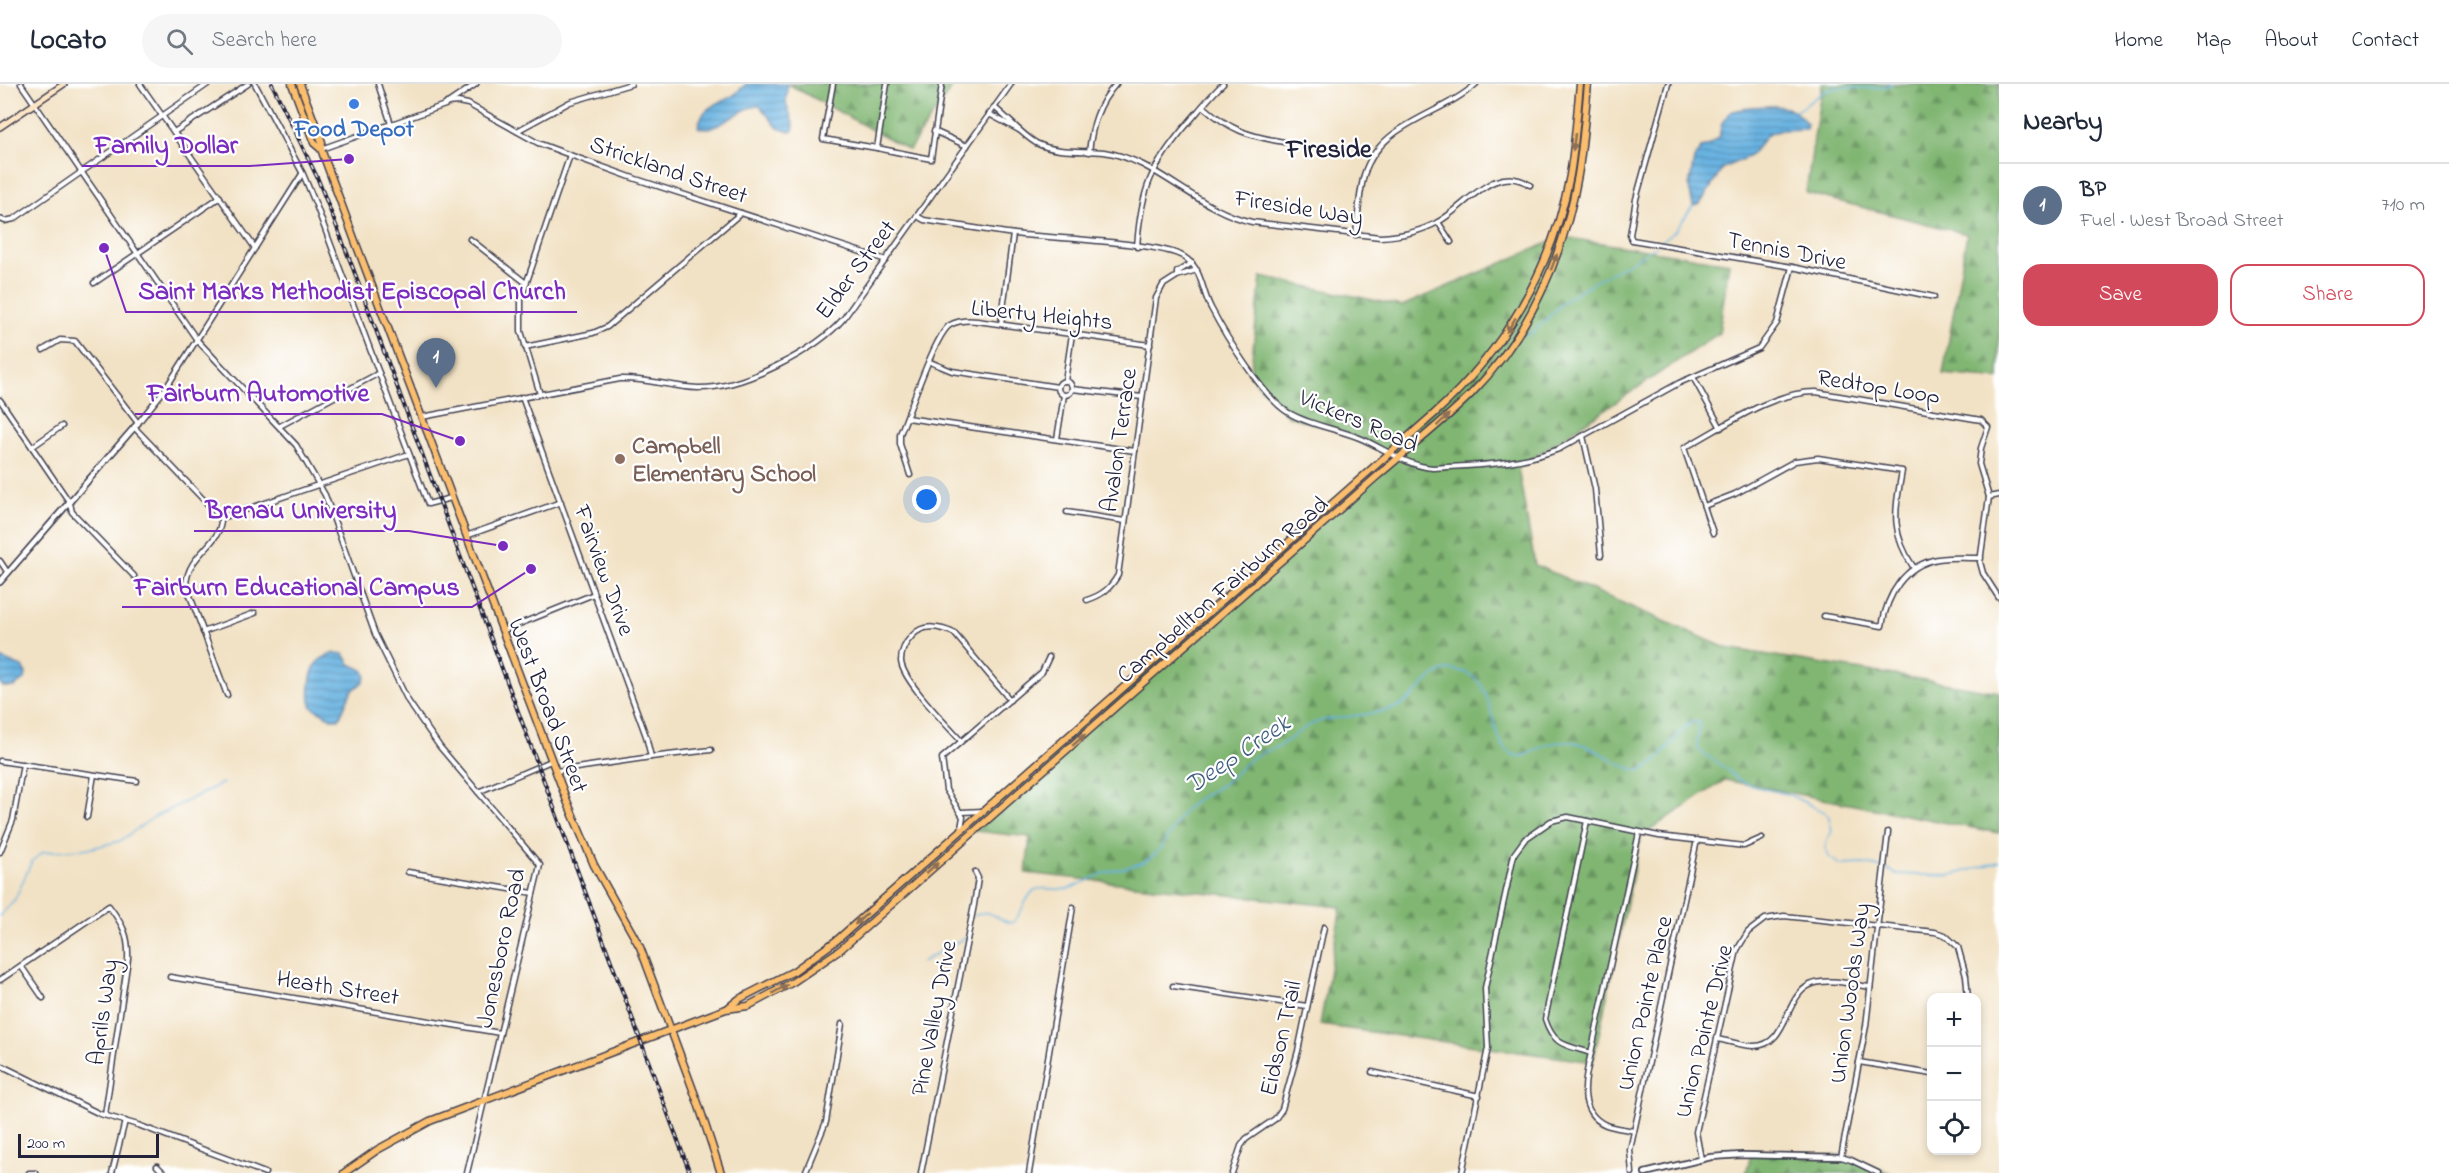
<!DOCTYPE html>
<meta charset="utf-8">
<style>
:root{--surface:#fff;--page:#f6f6f7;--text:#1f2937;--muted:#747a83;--line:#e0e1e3;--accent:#d1495b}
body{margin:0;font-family:"Indie Flower",sans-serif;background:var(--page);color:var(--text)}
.controls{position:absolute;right:18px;bottom:18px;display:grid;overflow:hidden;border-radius:12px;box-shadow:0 3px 9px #0003}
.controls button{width:54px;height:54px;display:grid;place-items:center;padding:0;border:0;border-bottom:2px solid var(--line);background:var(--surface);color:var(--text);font:30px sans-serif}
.scale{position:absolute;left:18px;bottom:15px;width:141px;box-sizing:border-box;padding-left:6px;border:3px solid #22223b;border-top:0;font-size:16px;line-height:21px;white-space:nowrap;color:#22223b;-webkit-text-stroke:4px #fff;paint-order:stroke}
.you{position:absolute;left:927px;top:416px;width:21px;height:21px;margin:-15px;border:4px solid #fff;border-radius:50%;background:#1a73e8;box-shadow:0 0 0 9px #1a73e833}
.badge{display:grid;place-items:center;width:39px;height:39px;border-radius:50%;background:var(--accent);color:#fff;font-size:20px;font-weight:700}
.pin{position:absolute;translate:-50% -50px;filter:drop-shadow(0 2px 3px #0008)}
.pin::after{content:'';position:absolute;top:32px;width:21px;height:18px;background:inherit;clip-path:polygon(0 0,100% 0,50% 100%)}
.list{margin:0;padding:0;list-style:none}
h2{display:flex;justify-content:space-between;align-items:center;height:78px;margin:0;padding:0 24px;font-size:26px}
h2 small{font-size:20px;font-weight:400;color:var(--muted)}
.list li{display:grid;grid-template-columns:39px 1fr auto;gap:18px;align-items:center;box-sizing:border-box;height:84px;padding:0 24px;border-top:2px solid var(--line)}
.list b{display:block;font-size:22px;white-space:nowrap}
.list p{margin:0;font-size:20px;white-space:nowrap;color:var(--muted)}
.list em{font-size:20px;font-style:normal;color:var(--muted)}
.actions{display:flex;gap:12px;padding:18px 24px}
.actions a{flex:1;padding:14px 0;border:2px solid var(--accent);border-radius:18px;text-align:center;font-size:21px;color:var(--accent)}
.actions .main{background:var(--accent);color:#fff}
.icon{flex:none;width:33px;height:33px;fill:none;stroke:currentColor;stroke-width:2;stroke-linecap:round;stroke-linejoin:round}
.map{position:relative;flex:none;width:1999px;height:1089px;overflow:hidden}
header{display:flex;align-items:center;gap:36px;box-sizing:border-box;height:84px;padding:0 30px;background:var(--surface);border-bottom:2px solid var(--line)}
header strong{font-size:28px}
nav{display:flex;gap:33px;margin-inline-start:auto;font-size:21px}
.search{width:420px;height:54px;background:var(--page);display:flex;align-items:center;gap:15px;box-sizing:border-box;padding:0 21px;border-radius:33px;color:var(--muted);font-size:22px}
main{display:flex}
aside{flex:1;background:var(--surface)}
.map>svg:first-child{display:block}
.forest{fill:url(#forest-firs);stroke:#516c56;stroke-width:1.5}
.water{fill:url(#water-rules);stroke:#466a8e;stroke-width:1.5}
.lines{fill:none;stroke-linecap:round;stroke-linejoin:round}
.stream{stroke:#69b3e1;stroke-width:1.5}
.minor-casing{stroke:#413f50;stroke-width:7}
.tertiary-casing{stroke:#413f50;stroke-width:8}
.secondary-casing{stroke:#413f50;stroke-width:8}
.primary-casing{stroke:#413f50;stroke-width:9}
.minor{stroke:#fff;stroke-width:4}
.tertiary{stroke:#fff;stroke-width:4.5}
.secondary{stroke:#fde5c5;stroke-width:5}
.primary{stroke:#fabe6e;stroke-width:6}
.rail-casing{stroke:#22223b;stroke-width:4}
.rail{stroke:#fff;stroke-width:1.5;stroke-dasharray:4.5;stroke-linecap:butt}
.oneway{fill:#8e7054}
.shop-dot{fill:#3f7fe0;stroke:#fff;stroke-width:2}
.education-dot{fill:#8d6e63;stroke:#fff;stroke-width:2}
.labels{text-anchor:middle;stroke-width:4.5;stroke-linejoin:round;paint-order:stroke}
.shop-label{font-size:24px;font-weight:bold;fill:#366cbe;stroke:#fff}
.street-label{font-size:24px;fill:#22223b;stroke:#fff}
.education-label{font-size:24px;font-weight:bold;fill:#785e54;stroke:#fff;text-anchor:start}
.neighbourhood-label{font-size:26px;font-weight:bold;fill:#22223b;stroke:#fff}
.water-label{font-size:26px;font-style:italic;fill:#3e5c7d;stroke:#fff}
.leader{fill:none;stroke:#7b2cbf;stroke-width:2}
.callout-dot{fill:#7b2cbf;stroke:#fff;stroke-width:2}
.callout-label{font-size:26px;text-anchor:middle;font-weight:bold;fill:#7b2cbf;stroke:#fff;stroke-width:4.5;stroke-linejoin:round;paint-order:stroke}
</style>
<header>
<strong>Locato</strong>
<div class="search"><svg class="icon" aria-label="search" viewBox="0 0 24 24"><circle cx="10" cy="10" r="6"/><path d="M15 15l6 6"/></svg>Search here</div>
<nav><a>Home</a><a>Map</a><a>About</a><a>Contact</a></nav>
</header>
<main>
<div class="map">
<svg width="1999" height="1089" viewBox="0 0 1999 1089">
<defs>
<pattern id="forest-firs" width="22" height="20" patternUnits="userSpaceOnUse" patternTransform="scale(1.5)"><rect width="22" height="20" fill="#80b672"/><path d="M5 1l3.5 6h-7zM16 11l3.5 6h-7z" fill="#68945f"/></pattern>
<pattern id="water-rules" width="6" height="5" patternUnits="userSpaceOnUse" patternTransform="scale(1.5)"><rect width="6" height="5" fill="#69b3e1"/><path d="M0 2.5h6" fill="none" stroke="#5691b8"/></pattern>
</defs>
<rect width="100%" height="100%" fill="#fff"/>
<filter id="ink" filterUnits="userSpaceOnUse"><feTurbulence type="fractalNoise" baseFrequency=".0167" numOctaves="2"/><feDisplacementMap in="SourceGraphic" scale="12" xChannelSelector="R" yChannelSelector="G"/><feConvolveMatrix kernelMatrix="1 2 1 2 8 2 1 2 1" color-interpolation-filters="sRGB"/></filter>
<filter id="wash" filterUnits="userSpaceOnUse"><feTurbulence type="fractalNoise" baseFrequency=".008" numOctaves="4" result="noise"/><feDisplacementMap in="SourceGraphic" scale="24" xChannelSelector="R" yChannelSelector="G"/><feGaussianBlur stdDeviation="1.35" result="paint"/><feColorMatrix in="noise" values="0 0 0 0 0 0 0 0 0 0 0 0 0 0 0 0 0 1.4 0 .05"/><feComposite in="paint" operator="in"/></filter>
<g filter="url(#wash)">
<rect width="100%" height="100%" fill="#f2e2c5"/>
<g class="forest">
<polygon points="788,0 954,0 909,66"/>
<polygon points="1822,0 1999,0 1999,295 1943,290 1967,150 1806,109"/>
<polygon points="1562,153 1729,179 1719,249 1518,384 1535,481 1726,564 1999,608 1999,749 1725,696 1641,752 1593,978 1320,941 1341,823 1026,789 1030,753 966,746 1030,688 1396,374 1333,345 1288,332 1250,292 1261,193 1402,222"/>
<polygon points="1752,1067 1846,1073 1891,1089 1746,1089"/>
</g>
<g class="water">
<path d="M 746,0 L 787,0 L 786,19 L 794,42 L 793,46 L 790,48 L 778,44 L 760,22 C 740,21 719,51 698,43 C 702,23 715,21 731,13 C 737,10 741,4 746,0 Z"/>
<path d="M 1771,22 C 1788,22 1797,27 1807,40 L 1806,45 L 1781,46 L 1767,51 L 1750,72 L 1723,84 L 1700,120 L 1693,122 L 1689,103 L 1694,75 L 1701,64 L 1708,62 L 1719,53 L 1722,39 L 1730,28 L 1750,23 Z"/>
<path d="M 335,569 L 344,570 L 350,580 L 363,586 L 366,591 L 364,597 L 351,608 L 339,635 L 333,635 L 312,623 C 307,614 310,587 317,579 C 321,573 329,571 335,569 Z"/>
<polygon points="0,574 22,583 26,589 25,595 14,603 3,603 0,599"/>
</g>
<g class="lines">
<g class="stream">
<path d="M 1795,27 C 1809,22 1816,9 1831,5 C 1850,0 1873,9 1892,0"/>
<polyline points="1661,158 1676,146 1693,122"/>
<path d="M 1526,252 C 1541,245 1555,223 1571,212 C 1599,193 1630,181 1657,161"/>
<polyline points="0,832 15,815 32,777 43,768 92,764 120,757 154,733 223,699"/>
<path d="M 974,832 C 988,822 998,837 1012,839 C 1023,830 1026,810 1035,806 C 1043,802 1056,807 1066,805 C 1081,802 1093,792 1108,788 C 1120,784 1135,783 1147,776 C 1165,766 1171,742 1185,726 C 1196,714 1209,709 1222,701 C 1233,693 1241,682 1252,674 C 1260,668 1269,667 1277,663 C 1295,654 1302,641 1324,636 C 1349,631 1375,632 1399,622 C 1419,613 1431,583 1454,586 C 1498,591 1486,642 1505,664 C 1520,682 1534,665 1549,660 C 1557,658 1564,657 1572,658 C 1595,660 1628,690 1641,686 C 1664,679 1673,649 1693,637 L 1700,639 L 1697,661 L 1700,667 L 1726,685 L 1737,695 L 1749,701 L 1790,711 L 1824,728 L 1829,733 L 1832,747 L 1826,759 L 1826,766 L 1829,773 L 1840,781 L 1864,780 L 1884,784 L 1897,790 L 1948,792 L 1999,778"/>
<polyline points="920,879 966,853"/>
</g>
</g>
</g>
<g filter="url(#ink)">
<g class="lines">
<defs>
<g id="minor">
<polyline points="21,0 197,256 296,361 325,411 375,550 408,617 440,663 540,781 467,1089"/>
<polyline points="140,0 255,164"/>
<polyline points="255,0 303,90 316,121 428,420 451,414"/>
<polyline points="378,0 391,40"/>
<polyline points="833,0 823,55 877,64"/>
<polyline points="887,0 877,64 931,75 942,0"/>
<polyline points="1668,0 1636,115 1630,151 1632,156 1792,183 1934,213"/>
<polyline points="447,19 458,18 468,20 538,59 570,71 636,95 886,176"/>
<path d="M 1203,22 C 1230,46 1248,52 1284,58"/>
<path d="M 994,23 C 1008,34 1021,50 1036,59 C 1058,70 1081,66 1104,68 C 1117,70 1131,75 1143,81 C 1180,100 1211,129 1252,138 L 1380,153 C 1401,152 1420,148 1438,138 C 1467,122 1494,78 1530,101"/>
<polyline points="989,30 1019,46"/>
<polyline points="517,47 570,18 631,0"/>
<polyline points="934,47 967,62"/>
<polyline points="174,48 248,0"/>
<polyline points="321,65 445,21 476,0"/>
<path d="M 1089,68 C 1092,41 1098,20 1116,0"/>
<path d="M 917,132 L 924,136 C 957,141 990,147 1023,151 C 1054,154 1164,159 1184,173 C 1203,185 1201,206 1211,224 C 1225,251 1264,315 1289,329 C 1311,342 1339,345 1362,355 C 1385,365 1407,382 1433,384 C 1477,381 1518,381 1559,365 L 1679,299 L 1759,264 L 1777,239 L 1792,183"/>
<polyline points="0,135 5,137 14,135 208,0"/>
<polyline points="1438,138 1451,158"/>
<path d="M 1356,151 C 1358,131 1359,110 1364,91 C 1380,38 1439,33 1476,0"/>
<polyline points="470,155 526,199"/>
<path d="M 1137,163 C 1141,105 1151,82 1189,38 C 1200,25 1211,11 1223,0"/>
<polyline points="1177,192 1197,186"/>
<polyline points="94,199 220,113"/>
<polyline points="1001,240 1013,150"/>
<polyline points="525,263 593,249 607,243 741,129"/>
<polyline points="43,266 60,256 75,257 138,339 166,304 302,90"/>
<polyline points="930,278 952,287 1058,303"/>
<polyline points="1693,293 1721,344"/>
<circle cx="1065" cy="304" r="7"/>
<polyline points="1065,297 1072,250"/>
<polyline points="1072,305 1142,313"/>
<polyline points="540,310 521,247 521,215 570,71"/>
<polyline points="522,313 646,652 651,673"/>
<polyline points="0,316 70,419 72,428 134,492"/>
<path d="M 422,333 L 620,295 C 647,294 671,303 698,304 C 742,305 816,267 844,234 L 1011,0"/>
<polyline points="907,334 1135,367"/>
<polyline points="280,342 379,289"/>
<polyline points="134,343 221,434"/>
<polyline points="1583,352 1595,405 1601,471"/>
<polyline points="1057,355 1064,311"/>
<polyline points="32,363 62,342"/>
<path d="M 910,391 L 900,360 L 900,350 C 909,330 935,250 950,241 C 959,236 968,236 977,237 L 1150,261"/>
<polyline points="1989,413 1999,411"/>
<path d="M 1704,422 L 1735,410 L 1795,377 L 1818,374 L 1902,387 C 1895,427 1890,449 1914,484"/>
<polyline points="1067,428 1125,437"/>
<polyline points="221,434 409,370"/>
<path d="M 221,434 C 222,461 188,468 186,501 L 227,611"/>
<path d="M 1713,449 L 1684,364 C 1724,343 1770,308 1816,308 L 1981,336 L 1988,343 L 1981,364 L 1979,380 L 1989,413 L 1980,478 L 1983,489 L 1999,514"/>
<polyline points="466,452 561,418"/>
<polyline points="0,477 8,489"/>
<path d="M 1087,516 C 1102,511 1110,505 1118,491 L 1156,214 L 1163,201 L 1177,192 L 1177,188 L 1192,179"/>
<path d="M 1824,532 L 1882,542 C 1887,511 1904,481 1938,475 C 1952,473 1967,474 1981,474"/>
<polyline points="502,547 594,510"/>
<polyline points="203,548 255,529"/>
<path d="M 961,657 C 947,641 902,596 901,577 C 901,567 906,558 912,552 C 923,539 941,543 954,549 L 1010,616"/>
<polyline points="0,677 137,697"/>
<polyline points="556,687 651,673 711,666"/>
<polyline points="478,708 551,677"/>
<polyline points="962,728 983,727"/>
<polyline points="87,733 94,691"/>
<path d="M 1587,737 L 1545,935 C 1554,963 1567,961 1591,969 C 1585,993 1576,1028 1606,1041 C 1614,1044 1625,1045 1634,1047"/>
<polyline points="961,744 963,733 946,706 942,674 1042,588 1049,573"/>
<polyline points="0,768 13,736 23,680"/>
<polyline points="408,788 533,809"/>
<polyline points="21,882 43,914"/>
<polyline points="170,893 500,949"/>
<path d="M 0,896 L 109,822 C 123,841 129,851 128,875 L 105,1031"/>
<polyline points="1173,902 1307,922"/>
<path d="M 1717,955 C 1729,957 1742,962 1754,962 C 1788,962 1784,913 1810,901 C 1827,893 1853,901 1870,903"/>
<polyline points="1591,969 1639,749"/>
<polyline points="1859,978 1932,990"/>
<polyline points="0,981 100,1030 138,1041 265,1089"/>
<polyline points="1372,988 1479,1012"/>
<polyline points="1701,1075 1696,1048 1737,866 1748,848 1765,835 1784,832 1935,848 1945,851 1958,863 1966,892 1968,914"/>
<polyline points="157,1082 164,1089"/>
<polyline points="29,1089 36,1089"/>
<polyline points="112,1089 125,1037"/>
<polyline points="805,1089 826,1038 842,940"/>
<polyline points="921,1089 974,821 978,794 975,788"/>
<polyline points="1029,1089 1073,823"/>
<polyline points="1232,1089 1241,1062 1246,1055 1275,1035 1282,1025 1298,967 1324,843"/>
<polyline points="1462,1089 1488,964 1485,904 1514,770 1525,755 1551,737 1568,733 1659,752 1744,762 1762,754"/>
<polyline points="1632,1089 1630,1066 1697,756"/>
<polyline points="1878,1089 1851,1076 1841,1073 1866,942 1888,748"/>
</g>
<g id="tertiary">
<polyline points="0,498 138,339"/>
<polyline points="1645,1089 1711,1073 1742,1071 1841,1073"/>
</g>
<polyline id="secondary" points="0,43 64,0"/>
<g id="primary">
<polyline points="292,0 314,59 321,65"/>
<polyline points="300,0 322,58 321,65 355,157 567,717 594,781 640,863 698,1019 721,1089"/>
<path d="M 729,923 L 739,915 L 794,887 L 837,856 L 1434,330 C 1504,267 1553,184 1570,91 C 1575,61 1577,30 1580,0"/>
<path d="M 344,1089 L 377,1066 L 430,1037 L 670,946 L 726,925 L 748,922 L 793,898 L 840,866 L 1375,394 C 1407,366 1441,340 1471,310 C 1529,251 1564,172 1578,91 C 1583,61 1585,30 1588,0"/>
</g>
</defs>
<use href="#minor" class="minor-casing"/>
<use href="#tertiary" class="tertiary-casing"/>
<use href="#secondary" class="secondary-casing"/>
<use href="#primary" class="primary-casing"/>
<use href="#minor" class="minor"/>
<use href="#tertiary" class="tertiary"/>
<use href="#secondary" class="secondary"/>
<use href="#primary" class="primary"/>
<defs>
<polyline id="rail" points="272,0 317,93 351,179 690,1089"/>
</defs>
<use href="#rail" class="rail-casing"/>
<use href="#rail" class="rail"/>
</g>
<defs><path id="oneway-solid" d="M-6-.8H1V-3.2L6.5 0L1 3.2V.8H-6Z" transform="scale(1.5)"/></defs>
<g class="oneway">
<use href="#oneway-solid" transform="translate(1574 58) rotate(97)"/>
<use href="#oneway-solid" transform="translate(1554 178) rotate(-69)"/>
<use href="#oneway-solid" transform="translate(1511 241) rotate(122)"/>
<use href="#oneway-solid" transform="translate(1443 336) rotate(-44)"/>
<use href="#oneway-solid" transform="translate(1079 656) rotate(-41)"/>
<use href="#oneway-solid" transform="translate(932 784) rotate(-41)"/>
<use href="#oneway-solid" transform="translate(861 835) rotate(138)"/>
<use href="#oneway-solid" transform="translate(780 905) rotate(-29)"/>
</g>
</g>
<circle class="shop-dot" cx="354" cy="20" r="6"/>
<circle class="education-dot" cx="620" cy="375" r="6"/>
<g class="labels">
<g class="shop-label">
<text x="354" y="52">Food Depot</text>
</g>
<g class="street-label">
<text transform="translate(669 85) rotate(19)" y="8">Strickland Street</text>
<text transform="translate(1299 123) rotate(9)" y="8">Fireside Way</text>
<text transform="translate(1787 166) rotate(11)" y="8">Tennis Drive</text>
<text transform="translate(855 185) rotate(-53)" y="8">Elder Street</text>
<text transform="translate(1042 230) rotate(6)" y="8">Liberty Heights</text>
<text transform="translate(1879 302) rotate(9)" y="8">Redtop Loop</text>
<text transform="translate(1359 336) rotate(23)" y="8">Vickers Road</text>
<text transform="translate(1118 356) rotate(-82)" y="8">Avalon Terrace</text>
<text transform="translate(605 486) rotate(70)" y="8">Fairview Drive</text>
<text transform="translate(1222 505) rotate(-41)" y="8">Campbellton Fairburn Road</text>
<text transform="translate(549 621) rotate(69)" y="8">West Broad Street</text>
<text transform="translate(500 864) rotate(-78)" y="8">Jonesboro Road</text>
<text transform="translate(338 903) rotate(9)" y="8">Heath Street</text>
<text transform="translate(1849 909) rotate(-82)" y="8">Union Woods Way</text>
<text transform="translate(1644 919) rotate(-77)" y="8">Union Pointe Place</text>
<text transform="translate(102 928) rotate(-82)" y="8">Aprils Way</text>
<text transform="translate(933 934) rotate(-79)" y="8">Pine Valley Drive</text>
<text transform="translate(1703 947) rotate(-76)" y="8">Union Pointe Drive</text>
<text transform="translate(1280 954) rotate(-77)" y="8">Eidson Trail</text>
</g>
<g class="education-label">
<text x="632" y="369">Campbell<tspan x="632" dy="28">Elementary School</tspan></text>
</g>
<g class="neighbourhood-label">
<text x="1329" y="73">Fireside</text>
</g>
<g class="water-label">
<text transform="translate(1237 669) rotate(-34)" y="9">Deep Creek</text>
</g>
</g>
<path class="leader" d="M349 75L250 82H82M104 164L126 228H577M460 357L382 330H135M503 462L409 447H194M531 485L472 523H122"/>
<g class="callout-dot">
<circle cx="349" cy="75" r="6"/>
<circle cx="104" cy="164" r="6"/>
<circle cx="460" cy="357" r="6"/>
<circle cx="503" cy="462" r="6"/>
<circle cx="531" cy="485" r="6"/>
</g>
<g class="callout-label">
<text x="166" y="69">Family Dollar</text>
<text x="352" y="215">Saint Marks Methodist Episcopal Church</text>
<text x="258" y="317">Fairburn Automotive</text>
<text x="301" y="434">Brenau University</text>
<text x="297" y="511">Fairburn Educational Campus</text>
</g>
</svg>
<div class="controls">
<button>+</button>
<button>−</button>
<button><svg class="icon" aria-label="locate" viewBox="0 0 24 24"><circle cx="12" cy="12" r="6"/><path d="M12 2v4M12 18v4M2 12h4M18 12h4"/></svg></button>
</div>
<div class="scale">200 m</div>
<div class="you"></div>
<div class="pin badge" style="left:436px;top:304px;background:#5c6f8a">1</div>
</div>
<aside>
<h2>Nearby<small></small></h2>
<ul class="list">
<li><span class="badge" style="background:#5c6f8a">1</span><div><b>BP</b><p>Fuel · West Broad Street</p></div><em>710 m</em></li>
</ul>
<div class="actions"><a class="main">Save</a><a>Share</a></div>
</aside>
</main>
